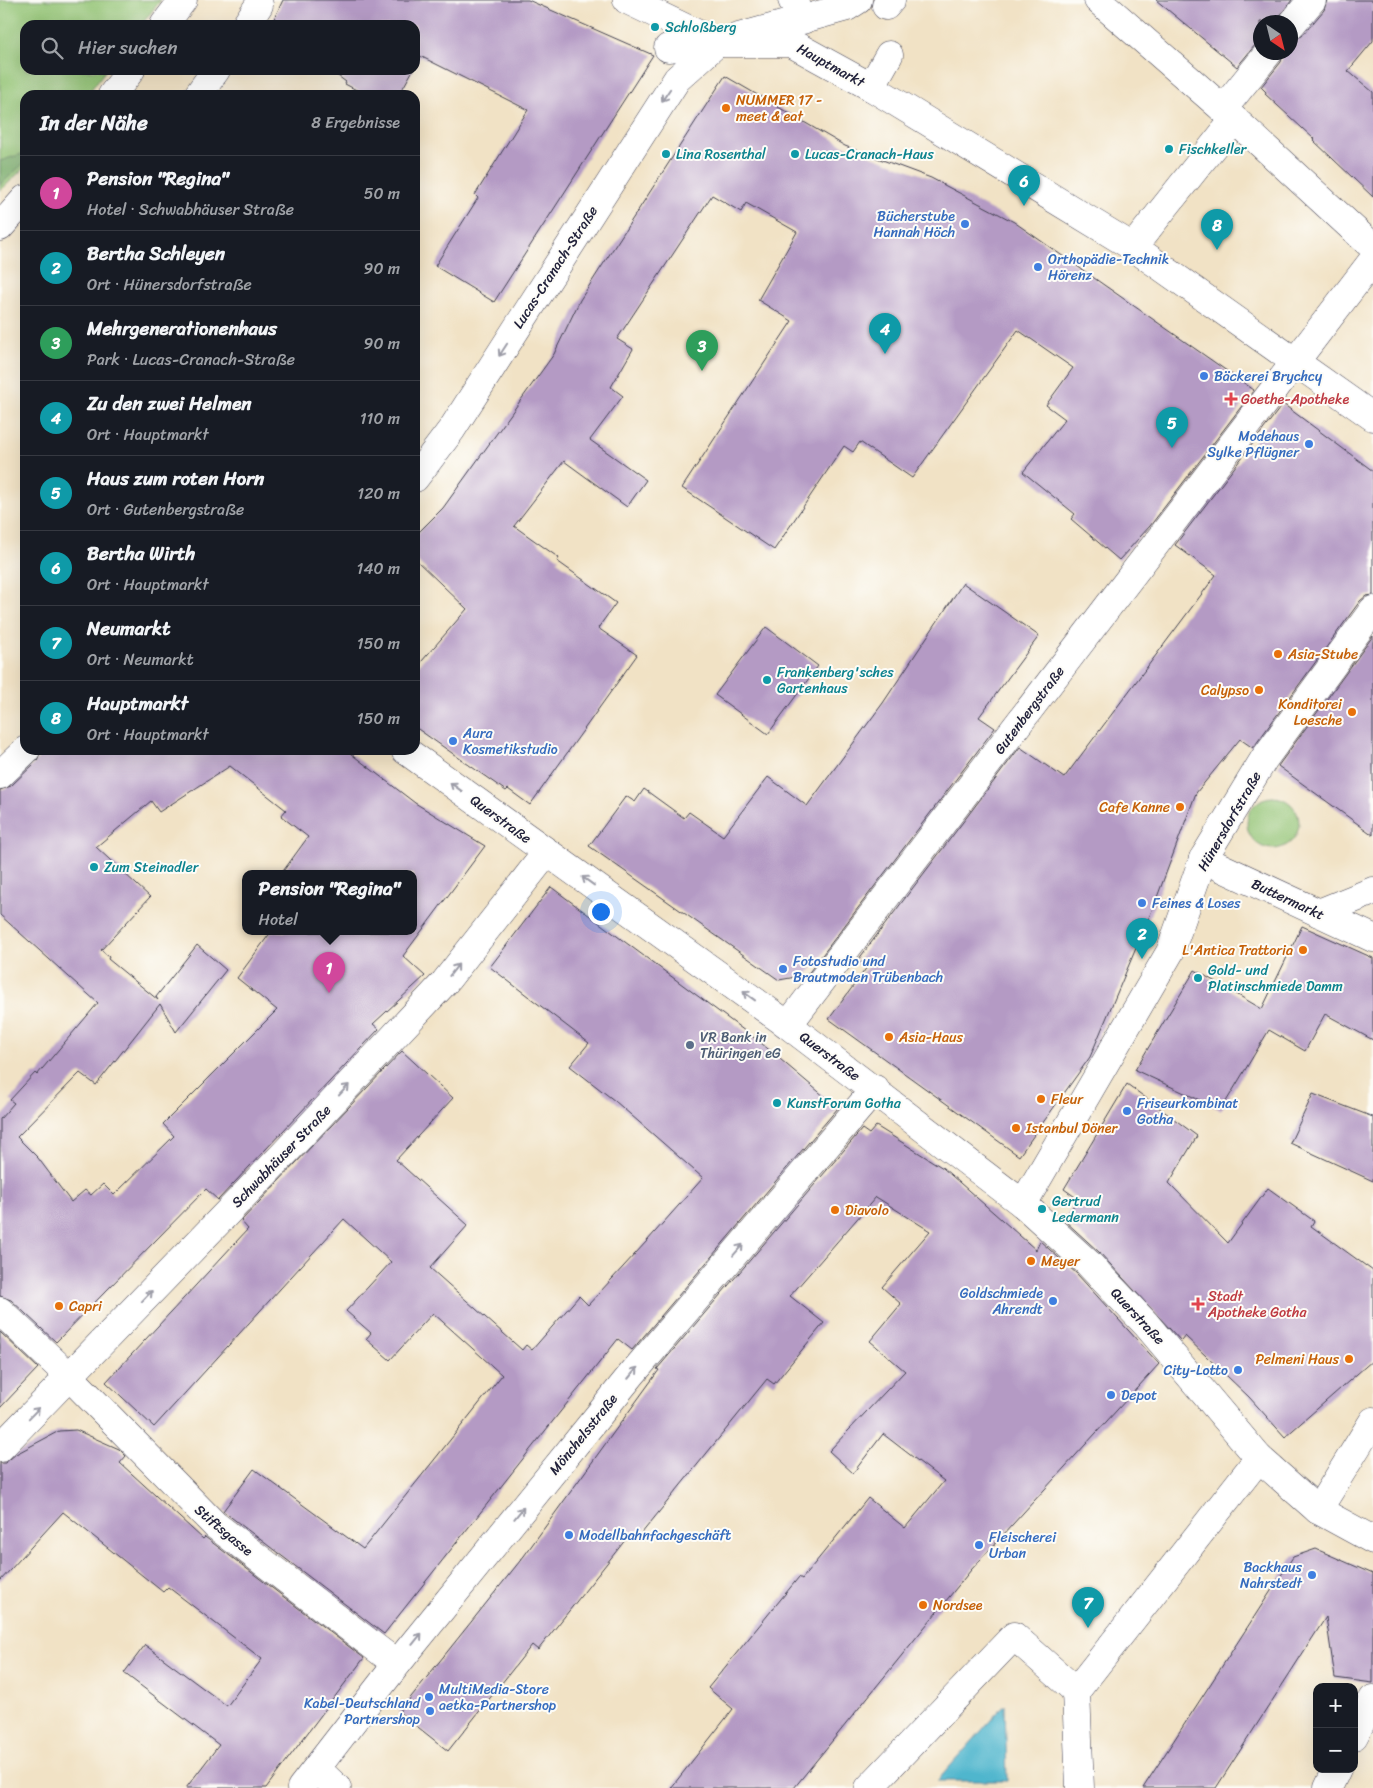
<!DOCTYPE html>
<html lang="de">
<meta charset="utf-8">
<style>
:root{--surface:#171b24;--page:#242831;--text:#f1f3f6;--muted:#9ea1a6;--line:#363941;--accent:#d93025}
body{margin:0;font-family:Sriracha,sans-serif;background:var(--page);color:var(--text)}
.controls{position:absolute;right:15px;bottom:15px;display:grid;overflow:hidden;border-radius:10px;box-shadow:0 5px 20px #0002}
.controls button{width:45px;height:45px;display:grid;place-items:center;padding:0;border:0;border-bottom:1px solid var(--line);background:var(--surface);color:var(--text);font:25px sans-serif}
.compass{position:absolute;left:1253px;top:15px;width:45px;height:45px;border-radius:50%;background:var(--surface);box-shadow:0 5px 20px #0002;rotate:145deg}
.you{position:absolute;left:600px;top:911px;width:18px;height:18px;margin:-12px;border:4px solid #fff;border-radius:50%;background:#1a73e8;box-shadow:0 0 0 8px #1a73e833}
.badge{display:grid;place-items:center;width:32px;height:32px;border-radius:50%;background:var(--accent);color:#fff;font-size:16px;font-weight:700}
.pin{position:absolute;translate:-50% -41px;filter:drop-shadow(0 1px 2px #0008)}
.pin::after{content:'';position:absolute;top:26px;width:18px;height:15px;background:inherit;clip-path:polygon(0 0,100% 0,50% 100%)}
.popup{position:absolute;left:242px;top:870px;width:175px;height:65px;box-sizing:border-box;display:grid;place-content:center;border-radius:10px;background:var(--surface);filter:drop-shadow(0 1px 4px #0005);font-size:16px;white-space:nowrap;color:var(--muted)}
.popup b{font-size:19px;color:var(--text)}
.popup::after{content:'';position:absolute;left:50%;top:100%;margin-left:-10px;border:10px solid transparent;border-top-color:var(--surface)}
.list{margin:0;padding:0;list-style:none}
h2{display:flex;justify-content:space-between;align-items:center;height:65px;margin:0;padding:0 20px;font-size:21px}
h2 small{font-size:16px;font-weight:400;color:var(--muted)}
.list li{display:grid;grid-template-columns:32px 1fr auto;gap:15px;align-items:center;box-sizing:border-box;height:75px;padding:0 20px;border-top:1px solid var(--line)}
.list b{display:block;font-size:19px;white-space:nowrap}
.list p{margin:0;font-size:16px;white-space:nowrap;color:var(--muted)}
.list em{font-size:16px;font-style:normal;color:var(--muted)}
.icon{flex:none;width:28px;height:28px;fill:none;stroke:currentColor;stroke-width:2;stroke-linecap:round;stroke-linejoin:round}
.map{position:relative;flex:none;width:1373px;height:1788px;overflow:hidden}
.search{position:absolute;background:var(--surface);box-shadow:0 5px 20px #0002;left:20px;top:20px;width:400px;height:55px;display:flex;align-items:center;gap:12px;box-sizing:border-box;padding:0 18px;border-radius:15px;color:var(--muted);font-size:19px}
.panel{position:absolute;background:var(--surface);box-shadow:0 5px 20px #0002;left:20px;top:90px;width:400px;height:665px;border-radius:15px}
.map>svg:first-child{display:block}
.green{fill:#92c373;stroke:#5a7257}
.forest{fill:#75a965;stroke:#4c6650}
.water{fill:#4fb6cd;stroke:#386c84}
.building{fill:#b49ac4;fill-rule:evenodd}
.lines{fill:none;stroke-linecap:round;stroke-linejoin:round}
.street-casing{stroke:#413f50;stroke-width:29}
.street{stroke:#fff;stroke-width:28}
.oneway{stroke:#9c9ca7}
.culture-dot{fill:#0f9aa8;stroke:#fdfcf7;stroke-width:2}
.food-dot{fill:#e8710a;stroke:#fdfcf7;stroke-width:2}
.shop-dot{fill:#3f7fe0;stroke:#fdfcf7;stroke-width:2}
.health-dot{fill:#e0444e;stroke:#fdfcf7;stroke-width:2}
.service-dot{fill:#5c6f8a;stroke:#fdfcf7;stroke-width:2}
.labels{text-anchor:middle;stroke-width:4;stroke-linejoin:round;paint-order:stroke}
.culture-label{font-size:14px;fill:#0d838f;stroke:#fdfcf7;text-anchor:start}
.street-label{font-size:14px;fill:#22223b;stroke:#fdfcf7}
.food-label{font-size:14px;fill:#c56008;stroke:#fdfcf7;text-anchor:start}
.shop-label{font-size:14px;fill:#366cbe;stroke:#fdfcf7;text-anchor:start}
.health-label{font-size:14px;fill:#be3a42;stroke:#fdfcf7;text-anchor:start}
.service-label{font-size:14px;fill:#4e5e75;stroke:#fdfcf7;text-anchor:start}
</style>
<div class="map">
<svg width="1373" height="1788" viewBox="0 0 1373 1788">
<rect width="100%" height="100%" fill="#fdfcf7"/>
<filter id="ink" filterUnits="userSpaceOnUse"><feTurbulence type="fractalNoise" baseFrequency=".02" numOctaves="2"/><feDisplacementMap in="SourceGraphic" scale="10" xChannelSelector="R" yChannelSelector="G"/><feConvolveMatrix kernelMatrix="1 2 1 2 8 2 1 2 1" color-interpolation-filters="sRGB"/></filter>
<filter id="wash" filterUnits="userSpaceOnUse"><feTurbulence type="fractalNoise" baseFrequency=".0096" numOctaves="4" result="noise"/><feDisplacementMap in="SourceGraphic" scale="20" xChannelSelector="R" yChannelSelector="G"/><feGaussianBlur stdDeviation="1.12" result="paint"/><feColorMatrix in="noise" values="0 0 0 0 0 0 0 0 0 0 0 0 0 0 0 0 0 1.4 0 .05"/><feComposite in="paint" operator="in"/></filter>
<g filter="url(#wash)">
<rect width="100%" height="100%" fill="#f1e2c5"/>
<g class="green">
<polygon points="0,0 161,0 141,25 25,25 25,70 106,70 87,95 25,95 25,167 0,191"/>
<circle cx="1273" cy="823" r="26"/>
</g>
<polygon class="forest" points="25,153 25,162 0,185 0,161"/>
<polygon class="water" points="1005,1704 1007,1781 937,1781"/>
<g id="blocks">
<g class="building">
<polygon points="283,0 528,0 653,55 494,302 435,266 478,198 475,195 528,110 420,56 415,66 415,25 271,25"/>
<polygon points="1156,0 1292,0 1275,22 1260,22 1260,39 1237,67"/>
<polygon points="1327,0 1373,0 1373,41 1348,71 1373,92 1373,197 1313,140 1314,139 1265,94 1266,92 1261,87 1281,62 1284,52 1290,52 1290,41 1302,36 1324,10"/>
<polygon points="330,70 413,70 399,95 366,95 345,84 346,82"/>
<polygon points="725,76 845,146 931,178 1014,222 1254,390 1150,526 1119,560 1071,519 1075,514 1023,472 1065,419 1046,405 1073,368 1018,330 912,478 860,442 853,452 844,446 774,550 682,488 792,321 758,300 797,232 746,203 741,212 712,195 617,339 633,349 611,387 623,396 590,440 646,480 627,507 564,461 514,526 559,558 557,561 616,603 598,628 637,655 530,805 508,789 506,791 415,727 415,669 467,609 415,559 415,536 443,508 554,354 580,300"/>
<polygon points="1283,404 1373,471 1373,595 1366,596 1360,601 1253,748 1240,739 1196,793 1153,908 1090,1057 1019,1156 829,1019 873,959 855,964 1020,747 1064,778 1216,575 1175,545"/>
<polygon points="963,583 1039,636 979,717 995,728 807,975 779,980 589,846 626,796 635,802 644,789 684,818 689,812 723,836 768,777 807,806 883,703"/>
<polygon points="766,627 818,666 768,734 715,695"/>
<polygon points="1373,636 1373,835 1278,766"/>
<path d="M 41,750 L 346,750 L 415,803 L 485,846 L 403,956 L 425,976 L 373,1024 L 379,1029 L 218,1200 L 206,1189 L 56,1342 L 11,1300 L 0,1296 L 0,1119 L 14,1103 L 10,1100 L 35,1073 L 37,1075 L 98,1003 L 0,915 L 0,790 L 11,786 L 37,761 ZM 230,766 L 286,810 L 281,816 L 308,837 L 281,874 L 413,874 L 413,932 L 271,932 L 237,978 L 277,1010 L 163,1124 L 174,1136 L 114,1195 L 103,1184 L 91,1195 L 85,1190 L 71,1202 L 38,1158 L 17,1137 L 80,1073 L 96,1085 L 160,1004 L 176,1032 L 226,970 L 197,945 L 156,997 L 158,1000 L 108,959 L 109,957 L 101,950 L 150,897 L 96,847 L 151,801 L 159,812 Z"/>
<polygon points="551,887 761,1043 838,1108 632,1350 618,1339 384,1634 223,1511 254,1469 363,1549 502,1375 433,1313 390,1360 366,1339 371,1333 346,1311 391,1262 344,1219 154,1427 106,1382 248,1229 241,1221 402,1051 453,1098 396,1160 468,1225 430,1268 522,1350 526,1345 532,1350 579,1296 588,1305 647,1241 703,1178 615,1101 570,1066 589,1043 490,967"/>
<polygon points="1302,926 1373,958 1373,1040 1325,1014 1305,1051 1269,1030 1221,1110 1135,1070 1195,970 1262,1009"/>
<polygon points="1127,1084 1197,1136 1169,1183 1228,1243 1268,1188 1314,1221 1311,1226 1373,1271 1373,1360 1285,1437 1249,1397 1185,1336 1181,1341 1099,1252 1064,1220 1078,1199 1064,1189"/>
<polygon points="1313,1094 1373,1117 1373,1181 1290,1143"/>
<polygon points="876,1126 943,1168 1036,1250 1040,1241 1077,1274 1159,1364 971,1570 794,1788 671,1788 733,1709 708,1688 799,1577 802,1579 868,1498 905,1528 944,1481 883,1434 853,1473 829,1451 905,1371 870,1341 901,1304 882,1287 930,1231 876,1197 790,1296 824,1323 774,1384 767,1379 637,1539 630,1534 538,1650 532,1645 448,1751 399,1712 524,1556 659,1370 657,1369 862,1129 869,1134"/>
<polygon points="0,1332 38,1368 0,1408"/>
<polygon points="76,1430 119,1449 126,1456 120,1463 203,1539 205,1537 364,1658 266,1788 186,1788 219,1745 124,1673 145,1645 227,1706 262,1659 168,1587 163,1592 63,1512 0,1581 0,1463 5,1463 16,1454 59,1431"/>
<polygon points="1316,1549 1373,1574 1373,1683 1335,1678 1326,1617 1216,1788 1143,1788 1293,1557"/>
</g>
</g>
</g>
<g filter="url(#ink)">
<use href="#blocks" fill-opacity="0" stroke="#413f50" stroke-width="1"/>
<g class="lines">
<defs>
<g id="street">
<polyline points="627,0 717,43 791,43 871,87 1133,247 1373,417"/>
<polyline points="792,0 803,20"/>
<polyline points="1098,0 1223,109 1373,247"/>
<polyline points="886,6 891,0"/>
<polyline points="164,25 183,0"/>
<polyline points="246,25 259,5"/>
<polyline points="1290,26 1312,0"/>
<polyline points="668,48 717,43"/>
<polyline points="871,87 889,55"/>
<polyline points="112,95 131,70"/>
<polyline points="198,95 216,70"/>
<polyline points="1223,109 1269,52"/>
<polyline points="0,227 25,199"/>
<polyline points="1133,247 1234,120"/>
<polyline points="415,478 452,429 677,79 717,43 847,7 858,0"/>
<polyline points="405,750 788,1025 1023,1204 1088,1263 1146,1324 1259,1458 1318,1510 1373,1540"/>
<polyline points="0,775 26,750"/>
<polyline points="1203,859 1373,938"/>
<polyline points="1319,913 1373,891"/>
<polyline points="788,1025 1373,260"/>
<polyline points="1023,1204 1170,952 1203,859 1264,759 1373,610"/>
<polyline points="0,1311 69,1376 215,1525 397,1664"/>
<polyline points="0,1448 282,1156 445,982 547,852"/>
<polyline points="1318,1510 1373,1421"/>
<polyline points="1076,1691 1080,1788"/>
<polyline points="1354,1736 1373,1699"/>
<polyline points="317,1769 337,1788"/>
<polyline points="301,1788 397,1664 632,1374 875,1089"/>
<polyline points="869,1788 1014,1636 1076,1691 1259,1458"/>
<polyline points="1328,1788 1337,1769"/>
</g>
</defs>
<use href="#street" class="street-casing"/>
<use href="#street" class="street"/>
</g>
<defs><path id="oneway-shaft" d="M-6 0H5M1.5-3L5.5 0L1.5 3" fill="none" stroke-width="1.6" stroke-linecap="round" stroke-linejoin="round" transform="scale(1.25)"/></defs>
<g class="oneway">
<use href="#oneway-shaft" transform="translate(666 95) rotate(124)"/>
<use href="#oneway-shaft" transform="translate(503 350) rotate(123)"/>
<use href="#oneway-shaft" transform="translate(456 787) rotate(-144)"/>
<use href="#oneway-shaft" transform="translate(588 881) rotate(-144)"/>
<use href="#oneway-shaft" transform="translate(454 970) rotate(-52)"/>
<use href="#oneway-shaft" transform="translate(749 996) rotate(-144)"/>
<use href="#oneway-shaft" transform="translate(344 1090) rotate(-47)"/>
<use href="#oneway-shaft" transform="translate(738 1250) rotate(-49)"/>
<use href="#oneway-shaft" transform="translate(147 1296) rotate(-46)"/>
<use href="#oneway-shaft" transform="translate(633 1373) rotate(-50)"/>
<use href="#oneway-shaft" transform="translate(34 1413) rotate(-46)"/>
<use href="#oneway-shaft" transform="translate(519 1513) rotate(-51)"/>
<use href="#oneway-shaft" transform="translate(417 1639) rotate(-51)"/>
</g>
</g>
<g class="culture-dot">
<circle cx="655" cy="27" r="5"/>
<circle cx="1169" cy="149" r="5"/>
<circle cx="666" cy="154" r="5"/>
<circle cx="795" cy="154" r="5"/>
<circle cx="767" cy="680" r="5"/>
<circle cx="94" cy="867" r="5"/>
<circle cx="1198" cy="978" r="5"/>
<circle cx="777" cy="1103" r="5"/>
<circle cx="1042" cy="1209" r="5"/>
</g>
<g class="food-dot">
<circle cx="726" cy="108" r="5"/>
<circle cx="1278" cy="654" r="5"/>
<circle cx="1259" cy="690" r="5"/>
<circle cx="1352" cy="712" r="5"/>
<circle cx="1180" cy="807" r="5"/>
<circle cx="1303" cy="950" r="5"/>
<circle cx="889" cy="1037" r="5"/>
<circle cx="1041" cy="1099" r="5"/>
<circle cx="1016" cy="1128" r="5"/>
<circle cx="835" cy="1210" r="5"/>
<circle cx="1031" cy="1261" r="5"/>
<circle cx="59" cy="1306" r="5"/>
<circle cx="1349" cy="1359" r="5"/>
<circle cx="923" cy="1605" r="5"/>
</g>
<g class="shop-dot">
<circle cx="965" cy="224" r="5"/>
<circle cx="1038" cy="267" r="5"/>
<circle cx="1204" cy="376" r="5"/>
<circle cx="1309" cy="444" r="5"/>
<circle cx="453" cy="741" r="5"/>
<circle cx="1142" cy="903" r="5"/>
<circle cx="783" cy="969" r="5"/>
<circle cx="1127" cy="1111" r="5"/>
<circle cx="1053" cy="1301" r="5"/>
<circle cx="1238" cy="1370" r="5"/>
<circle cx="1111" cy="1395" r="5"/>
<circle cx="569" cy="1535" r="5"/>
<circle cx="979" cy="1545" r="5"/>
<circle cx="1312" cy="1575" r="5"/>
<circle cx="429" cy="1697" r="5"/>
<circle cx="430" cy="1711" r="5"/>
</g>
<g class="health-dot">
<path d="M1228.5 391.5h5v5h5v5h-5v5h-5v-5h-5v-5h5z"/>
<path d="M1195.5 1296.5h5v5h5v5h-5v5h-5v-5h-5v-5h5z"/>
</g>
<circle class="service-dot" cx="690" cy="1045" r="5"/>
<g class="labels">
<g class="culture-label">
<text x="665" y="32">Schloßberg</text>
<text x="1179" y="154">Fischkeller</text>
<text x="676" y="159">Lina Rosenthal</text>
<text x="805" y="159">Lucas-Cranach-Haus</text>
<text x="777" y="677">Frankenberg'sches<tspan x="777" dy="16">Gartenhaus</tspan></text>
<text x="104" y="872">Zum Steinadler</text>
<text x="1208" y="975">Gold- und<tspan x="1208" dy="16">Platinschmiede Damm</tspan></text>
<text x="787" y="1108">KunstForum Gotha</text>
<text x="1052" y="1206">Gertrud<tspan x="1052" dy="16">Ledermann</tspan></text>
</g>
<g class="street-label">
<text transform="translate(831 65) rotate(29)" y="5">Hauptmarkt</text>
<text transform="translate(555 267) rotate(-57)" y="5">Lucas-Cranach-Straße</text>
<text transform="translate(1029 710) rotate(-53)" y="5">Gutenbergstraße</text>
<text transform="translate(501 819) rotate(36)" y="5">Querstraße</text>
<text transform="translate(1229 821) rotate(-60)" y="5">Hünersdorfstraße</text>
<text transform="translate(1288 899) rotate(25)" y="5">Buttermarkt</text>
<text transform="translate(830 1056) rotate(37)" y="5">Querstraße</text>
<text transform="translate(281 1156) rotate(-46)" y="5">Schwabhäuser Straße</text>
<text transform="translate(1138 1316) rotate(47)" y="5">Querstraße</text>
<text transform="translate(583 1434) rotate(-51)" y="5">Mönchelsstraße</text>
<text transform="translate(224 1530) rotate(40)" y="5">Stiftsgasse</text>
</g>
<g class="food-label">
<text x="736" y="105">NUMMER 17 -<tspan x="736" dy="16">meet &amp; eat</tspan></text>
<text x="1288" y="659">Asia-Stube</text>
<text x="1249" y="695" text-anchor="end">Calypso</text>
<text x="1342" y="709" text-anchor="end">Konditorei<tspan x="1342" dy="16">Loesche</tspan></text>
<text x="1170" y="812" text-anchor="end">Cafe Kanne</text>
<text x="1293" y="955" text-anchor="end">L'Antica Trattoria</text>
<text x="899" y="1042">Asia-Haus</text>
<text x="1051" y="1104">Fleur</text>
<text x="1026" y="1133">Istanbul Döner</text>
<text x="845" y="1215">Diavolo</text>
<text x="1041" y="1266">Meyer</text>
<text x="69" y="1311">Capri</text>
<text x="1339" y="1364" text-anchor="end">Pelmeni Haus</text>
<text x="933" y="1610">Nordsee</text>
</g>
<g class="shop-label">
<text x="955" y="221" text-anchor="end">Bücherstube<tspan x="955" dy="16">Hannah Höch</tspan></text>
<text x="1048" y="264">Orthopädie-Technik<tspan x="1048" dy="16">Hörenz</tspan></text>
<text x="1214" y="381">Bäckerei Brychcy</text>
<text x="1299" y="441" text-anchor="end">Modehaus<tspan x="1299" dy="16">Sylke Pflügner</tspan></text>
<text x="463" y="738">Aura<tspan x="463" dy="16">Kosmetikstudio</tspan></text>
<text x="1152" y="908">Feines &amp; Loses</text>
<text x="793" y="966">Fotostudio und<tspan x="793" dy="16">Brautmoden Trübenbach</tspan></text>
<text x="1137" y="1108">Friseurkombinat<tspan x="1137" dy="16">Gotha</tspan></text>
<text x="1043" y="1298" text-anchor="end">Goldschmiede<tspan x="1043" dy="16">Ahrendt</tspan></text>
<text x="1228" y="1375" text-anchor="end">City-Lotto</text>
<text x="1121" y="1400">Depot</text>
<text x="579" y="1540">Modellbahnfachgeschäft</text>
<text x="989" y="1542">Fleischerei<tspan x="989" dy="16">Urban</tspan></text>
<text x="1302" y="1572" text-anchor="end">Backhaus<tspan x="1302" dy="16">Nahrstedt</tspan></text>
<text x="439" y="1694">MultiMedia-Store<tspan x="439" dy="16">aetka-Partnershop</tspan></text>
<text x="420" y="1708" text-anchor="end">Kabel-Deutschland<tspan x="420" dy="16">Partnershop</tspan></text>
</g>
<g class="health-label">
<text x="1241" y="404">Goethe-Apotheke</text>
<text x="1208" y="1301">Stadt<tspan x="1208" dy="16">Apotheke Gotha</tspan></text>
</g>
<g class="service-label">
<text x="700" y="1042">VR Bank in<tspan x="700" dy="16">Thüringen eG</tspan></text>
</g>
</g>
</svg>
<div class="controls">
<button>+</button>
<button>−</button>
</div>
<svg class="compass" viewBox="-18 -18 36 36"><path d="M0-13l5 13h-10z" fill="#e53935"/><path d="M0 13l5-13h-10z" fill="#9ea1a6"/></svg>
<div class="you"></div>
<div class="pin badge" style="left:329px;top:993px;background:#d1479c">1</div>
<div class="popup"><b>Pension &quot;Regina&quot;</b>Hotel</div>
<div class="pin badge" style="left:1142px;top:959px;background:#0f9aa8">2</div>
<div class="pin badge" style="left:702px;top:371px;background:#2e9e5b">3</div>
<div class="pin badge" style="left:885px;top:354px;background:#0f9aa8">4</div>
<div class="pin badge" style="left:1172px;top:448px;background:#0f9aa8">5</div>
<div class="pin badge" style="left:1024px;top:206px;background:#0f9aa8">6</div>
<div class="pin badge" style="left:1088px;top:1628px;background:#0f9aa8">7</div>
<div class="pin badge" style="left:1217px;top:250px;background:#0f9aa8">8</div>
<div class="search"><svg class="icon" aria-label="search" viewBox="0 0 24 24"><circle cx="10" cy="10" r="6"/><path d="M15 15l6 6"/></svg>Hier suchen</div>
<section class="panel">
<h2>In der Nähe<small>8 Ergebnisse</small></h2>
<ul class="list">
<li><span class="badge" style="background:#d1479c">1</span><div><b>Pension &quot;Regina&quot;</b><p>Hotel · Schwabhäuser Straße</p></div><em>50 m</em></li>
<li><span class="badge" style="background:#0f9aa8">2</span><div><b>Bertha Schleyen</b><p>Ort · Hünersdorfstraße</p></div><em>90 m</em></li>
<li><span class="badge" style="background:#2e9e5b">3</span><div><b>Mehrgenerationenhaus</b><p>Park · Lucas-Cranach-Straße</p></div><em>90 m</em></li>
<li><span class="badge" style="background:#0f9aa8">4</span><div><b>Zu den zwei Helmen</b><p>Ort · Hauptmarkt</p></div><em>110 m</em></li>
<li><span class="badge" style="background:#0f9aa8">5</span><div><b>Haus zum roten Horn</b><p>Ort · Gutenbergstraße</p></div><em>120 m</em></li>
<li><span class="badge" style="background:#0f9aa8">6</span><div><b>Bertha Wirth</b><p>Ort · Hauptmarkt</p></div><em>140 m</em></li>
<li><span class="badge" style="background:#0f9aa8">7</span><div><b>Neumarkt</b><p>Ort · Neumarkt</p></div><em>150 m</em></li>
<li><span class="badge" style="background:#0f9aa8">8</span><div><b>Hauptmarkt</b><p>Ort · Hauptmarkt</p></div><em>150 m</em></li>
</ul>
</section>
</div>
